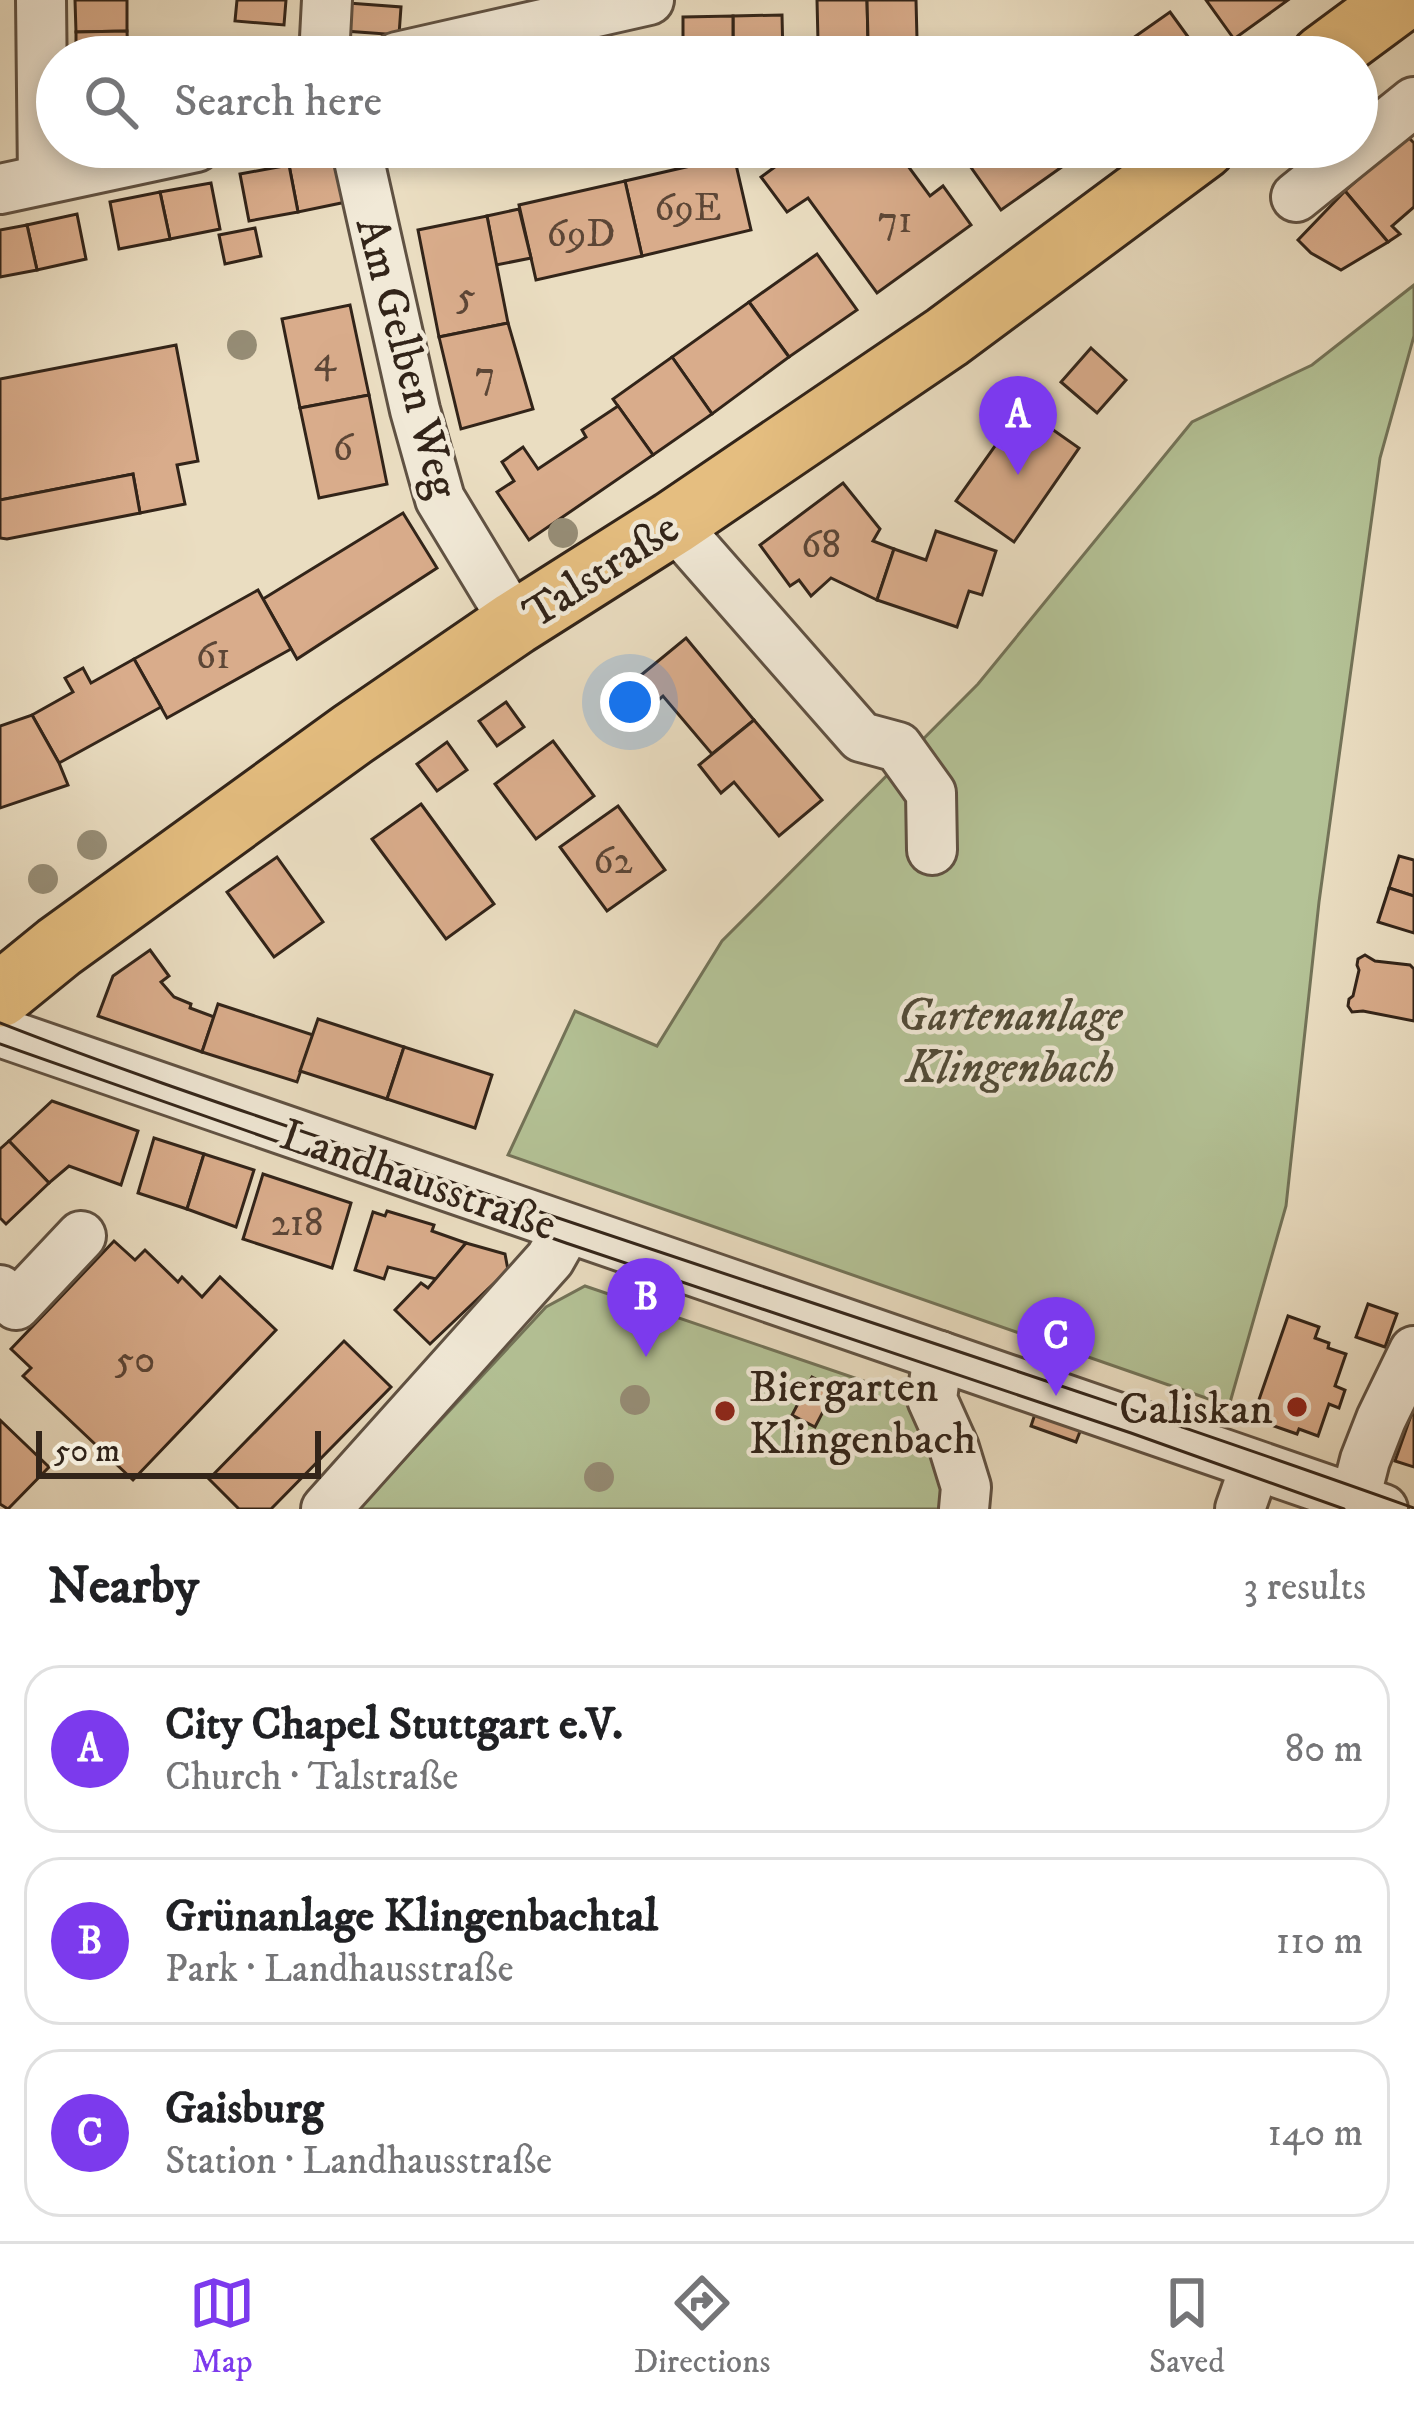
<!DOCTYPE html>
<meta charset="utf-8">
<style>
:root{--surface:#fff;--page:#f2f2f2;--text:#202124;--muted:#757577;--line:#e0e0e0;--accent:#7c3aed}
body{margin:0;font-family:"IM FELL DW Pica",serif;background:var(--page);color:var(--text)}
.scale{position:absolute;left:36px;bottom:30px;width:285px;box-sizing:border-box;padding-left:12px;border:6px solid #322419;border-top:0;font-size:33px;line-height:42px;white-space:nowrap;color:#322419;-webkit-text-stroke:9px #f1e9d7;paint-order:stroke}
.you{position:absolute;left:630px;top:702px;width:42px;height:42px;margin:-30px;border:9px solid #fff;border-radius:50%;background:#1a73e8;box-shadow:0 0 0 18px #1a73e833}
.badge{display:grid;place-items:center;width:78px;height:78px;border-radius:50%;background:var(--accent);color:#fff;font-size:39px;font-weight:700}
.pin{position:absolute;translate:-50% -99px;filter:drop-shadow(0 3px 6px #0008)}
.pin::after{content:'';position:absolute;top:63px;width:42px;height:36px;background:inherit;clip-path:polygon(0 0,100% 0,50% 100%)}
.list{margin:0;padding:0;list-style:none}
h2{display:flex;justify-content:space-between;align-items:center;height:156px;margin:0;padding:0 48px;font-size:51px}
h2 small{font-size:39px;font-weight:400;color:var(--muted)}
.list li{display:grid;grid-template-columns:78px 1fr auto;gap:36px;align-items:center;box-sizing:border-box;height:168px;margin:0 24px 24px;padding:0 24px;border:3px solid var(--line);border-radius:36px}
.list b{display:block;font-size:45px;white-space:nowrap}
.list p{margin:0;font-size:39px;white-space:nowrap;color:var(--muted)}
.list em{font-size:39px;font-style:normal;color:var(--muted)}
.icon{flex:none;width:66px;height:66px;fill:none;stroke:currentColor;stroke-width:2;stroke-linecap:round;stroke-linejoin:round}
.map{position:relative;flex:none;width:1414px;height:1509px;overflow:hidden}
.search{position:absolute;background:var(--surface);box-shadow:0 6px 18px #0003;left:36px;right:36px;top:36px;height:132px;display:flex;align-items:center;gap:30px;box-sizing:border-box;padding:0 42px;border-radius:66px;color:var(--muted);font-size:45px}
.sheet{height:732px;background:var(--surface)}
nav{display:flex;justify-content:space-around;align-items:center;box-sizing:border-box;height:168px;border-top:3px solid var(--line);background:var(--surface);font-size:33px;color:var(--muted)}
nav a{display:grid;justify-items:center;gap:6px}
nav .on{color:var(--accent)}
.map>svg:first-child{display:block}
.green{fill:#b4c296;stroke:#737358;stroke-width:3}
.building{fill:#d9ac8b;stroke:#322419;stroke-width:3}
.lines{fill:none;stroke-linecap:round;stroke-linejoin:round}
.minor-casing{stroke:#605243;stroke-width:54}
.major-casing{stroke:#322419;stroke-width:69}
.minor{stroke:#f1e9d7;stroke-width:48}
.major{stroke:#e5be80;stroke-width:63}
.tram{stroke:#322419;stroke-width:3}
.tree{fill:#968d76}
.poi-dot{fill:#8f2418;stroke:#f1e9d7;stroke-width:4.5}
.labels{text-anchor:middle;stroke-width:9;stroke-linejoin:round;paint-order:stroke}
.number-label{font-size:39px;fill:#5c4636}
.street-label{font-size:45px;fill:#322419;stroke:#f1e9d7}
.park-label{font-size:45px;font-style:italic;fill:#524c38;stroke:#f1e9d7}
.poi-label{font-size:45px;fill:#322419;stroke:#f1e9d7;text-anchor:start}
</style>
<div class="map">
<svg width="1414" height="1509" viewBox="0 0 1414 1509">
<rect width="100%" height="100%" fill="#eaddc1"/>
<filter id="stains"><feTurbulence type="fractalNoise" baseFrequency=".00167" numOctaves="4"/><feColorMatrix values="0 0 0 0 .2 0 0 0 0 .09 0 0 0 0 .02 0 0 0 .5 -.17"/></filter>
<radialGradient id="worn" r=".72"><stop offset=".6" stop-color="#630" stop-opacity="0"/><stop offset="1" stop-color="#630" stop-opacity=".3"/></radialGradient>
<g class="green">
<polygon points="1414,285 1414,336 1380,458 1319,902 1286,1206 1229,1406 508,1155 575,1011 657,1046 722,941 978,684 1192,422 1312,365"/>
<polygon points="585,1286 943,1408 965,1444 941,1509 358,1509 546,1307"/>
</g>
<g class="building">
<polygon points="75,0 127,0 127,31 76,32"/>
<polygon points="237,0 286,0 284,25 235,21"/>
<polygon points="817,0 867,0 868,40 818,41"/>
<polygon points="867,0 916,0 917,39 868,40"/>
<polygon points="1206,0 1288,0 1234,39"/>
<polygon points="348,3 401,7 399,35 345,31"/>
<polygon points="1170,12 1202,56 1106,57"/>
<polygon points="782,15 783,57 733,57 733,16"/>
<polygon points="733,16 733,57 683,57 683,17"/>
<polygon points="127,31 128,57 76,57 76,32"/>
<polygon points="595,48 595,57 546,57 546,49"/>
<rect x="595" y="48" width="49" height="9"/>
<polygon points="1407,136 1414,143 1414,207 1392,226 1400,234 1388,242 1345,191"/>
<polygon points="802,147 894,147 930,196 943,186 971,225 877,293 808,198 787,212 761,177"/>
<polygon points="975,147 1090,147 1001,210 963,156"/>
<polygon points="337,156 346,202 298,212 289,165"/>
<polygon points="734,156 751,230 642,256 625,181"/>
<polygon points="289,165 298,212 249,221 240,174"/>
<polygon points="625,181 642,256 536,280 519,205"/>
<polygon points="211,183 220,229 170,239 160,192"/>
<polygon points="1345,191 1388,242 1341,270 1311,253 1298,240"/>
<polygon points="160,192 170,239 119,249 110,202"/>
<polygon points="519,209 531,258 496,265 487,216"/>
<polygon points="77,214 86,259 37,270 27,225"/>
<polygon points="487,216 508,323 439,337 418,230"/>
<polygon points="27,225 37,270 0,277 0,230"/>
<polygon points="255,228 261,256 225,264 219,235"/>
<polygon points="817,254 857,310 789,357 749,302"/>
<polygon points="749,302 789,357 712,414 672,357"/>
<polygon points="350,305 369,395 300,408 282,319"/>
<polygon points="508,323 533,409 461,429 439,337"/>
<polygon points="176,345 198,461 177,465 185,504 140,513 133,474 0,500 0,379"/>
<polygon points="1091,348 1126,380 1097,413 1061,382"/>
<polygon points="672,357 712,414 653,455 613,399"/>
<polygon points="369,395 387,484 319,498 300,408"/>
<polygon points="618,406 653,455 529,540 497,492 514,481 502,462 523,447 538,469 586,437 582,430"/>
<polygon points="1022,408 1079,448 1014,542 956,501"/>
<polygon points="133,474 140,513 7,539 0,538 0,500"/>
<polygon points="843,483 880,529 873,541 894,549 877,600 831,578 811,596 799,580 790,586 760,545"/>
<polygon points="403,513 437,568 297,659 263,599"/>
<polygon points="936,531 996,551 982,595 969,591 957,627 877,600 894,549 926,560"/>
<polygon points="258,590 291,649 167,718 134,659"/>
<polygon points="686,638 754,720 712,754 663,696 649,708 629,685"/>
<polygon points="134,659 161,707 59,763 32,715 73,692 65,678 83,668 91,683"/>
<polygon points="506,702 524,727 497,746 479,721"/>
<polygon points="32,715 59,763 68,785 0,808 0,726"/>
<polygon points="754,720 822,800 779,836 734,782 721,793 699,765"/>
<polygon points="553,741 594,796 536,839 495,784"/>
<polygon points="447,742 467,770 437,791 417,764"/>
<polygon points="421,804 494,904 446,939 372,839"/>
<polygon points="618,806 665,870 607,911 560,847"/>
<polygon points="1399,856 1414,860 1414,896 1389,888"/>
<polygon points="277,857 323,922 274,957 227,892"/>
<polygon points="1389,888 1414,896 1414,933 1378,922"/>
<polygon points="150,950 169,976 161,982 174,997 191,1004 190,1008 214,1017 202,1052 98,1016 113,976"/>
<polygon points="1365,955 1375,961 1410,965 1414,969 1414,1021 1363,1011 1352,1012 1348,1006 1349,999 1353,996 1359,970 1357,965 1358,959"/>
<polygon points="218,1004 313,1035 297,1082 202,1052"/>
<polygon points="318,1019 404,1047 387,1099 300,1071"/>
<polygon points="404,1047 492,1075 475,1128 387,1099"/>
<polygon points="52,1101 138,1131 121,1185 69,1166 49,1183 9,1141"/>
<polygon points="154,1138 204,1154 187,1209 138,1193"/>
<polygon points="9,1141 49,1183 6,1224 0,1218 0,1149"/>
<polygon points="204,1154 254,1170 236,1227 187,1209"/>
<polygon points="263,1174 351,1203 332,1268 243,1239"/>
<polygon points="387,1211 434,1225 432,1231 466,1243 436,1279 388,1267 384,1279 355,1270 373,1212 385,1216"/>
<polygon points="114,1241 135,1260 145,1250 178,1282 182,1277 202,1297 220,1277 276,1330 133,1480 23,1376 31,1368 11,1349"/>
<polygon points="466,1243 505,1254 508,1270 430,1344 395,1310 421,1283 428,1288"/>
<polygon points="1368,1304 1397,1314 1385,1347 1356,1337"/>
<polygon points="1288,1316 1319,1327 1315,1338 1329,1343 1328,1348 1346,1354 1335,1386 1345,1390 1339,1408 1329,1404 1318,1436 1299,1429 1297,1434 1271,1425 1272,1420 1254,1414"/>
<polygon points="344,1341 391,1387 271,1509 239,1509 209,1479"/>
<polygon points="812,1377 835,1389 815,1427 792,1415"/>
<polygon points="1414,1407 1414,1467 1395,1461"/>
<polygon points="1035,1414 1081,1429 1076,1442 1031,1426"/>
<polygon points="0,1420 49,1467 8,1509 0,1504"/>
</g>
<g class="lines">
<defs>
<g id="minor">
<polyline points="41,0 43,179"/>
<polyline points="324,57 327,0"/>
<polyline points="397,57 649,0"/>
<polyline points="356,147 415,410 440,499 515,623"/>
<polyline points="0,189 196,147"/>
<polyline points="1296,197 1414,102"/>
<polyline points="673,523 861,737 898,747 931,793 932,850"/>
<polyline points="0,1032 1383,1509"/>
<polyline points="0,1290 16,1305 81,1236"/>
<polyline points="940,1356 936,1368 932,1399 954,1448 966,1487 964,1509"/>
<polyline points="1355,1499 1365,1460 1381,1419 1414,1351"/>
<polyline points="326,1509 550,1259 567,1229"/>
<polyline points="1240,1509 1255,1466"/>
</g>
<g id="major">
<polyline points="1323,57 1400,0"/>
<polyline points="0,995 59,947 353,734 515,623 673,523 947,337 1203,147"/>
</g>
</defs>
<use href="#minor" class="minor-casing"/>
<use href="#major" class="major-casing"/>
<use href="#minor" class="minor"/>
<use href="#major" class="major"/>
<g class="tram">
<path d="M 0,1023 C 135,1076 273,1121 410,1168 C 744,1282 1081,1389 1414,1508"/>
<polyline points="0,1044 566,1243 1131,1433 1344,1509"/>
</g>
</g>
<g class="tree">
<circle cx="242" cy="345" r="15"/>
<circle cx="563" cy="533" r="15"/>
<circle cx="92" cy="845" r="15"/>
<circle cx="43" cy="879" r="15"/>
<circle cx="635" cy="1400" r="15"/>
<circle cx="599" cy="1477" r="15"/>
</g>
<g class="poi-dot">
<circle cx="1297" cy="1407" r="12"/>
<circle cx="725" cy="1411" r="12"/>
</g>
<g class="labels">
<g class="number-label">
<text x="688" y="220">69E</text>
<text x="895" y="232">71</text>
<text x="581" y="246">69D</text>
<text x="466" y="308">5</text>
<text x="325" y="371">4</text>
<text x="485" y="387">7</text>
<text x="343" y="460">6</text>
<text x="821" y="557">68</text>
<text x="213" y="668">61</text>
<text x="613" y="873">62</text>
<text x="297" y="1235">218</text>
<text x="135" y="1372">50</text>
</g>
<g class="street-label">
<text transform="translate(409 357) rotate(75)" y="16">Am Gelben Weg</text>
<text transform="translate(600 569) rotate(-33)" y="16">Talstraße</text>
<text transform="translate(419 1178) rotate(19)" y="16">Landhausstraße</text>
</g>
<g class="park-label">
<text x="1010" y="1030">Gartenanlage<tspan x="1010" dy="52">Klingenbach</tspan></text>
</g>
<g class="poi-label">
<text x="749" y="1401">Biergarten<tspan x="749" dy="52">Klingenbach</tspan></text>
<text x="1273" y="1423" text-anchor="end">Caliskan</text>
</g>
</g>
<rect width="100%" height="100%" filter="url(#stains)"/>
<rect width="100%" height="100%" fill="url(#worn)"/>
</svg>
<div class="scale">50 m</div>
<div class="you"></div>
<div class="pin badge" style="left:1018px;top:475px">A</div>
<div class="pin badge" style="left:646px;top:1357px">B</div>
<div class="pin badge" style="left:1056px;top:1396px">C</div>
<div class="search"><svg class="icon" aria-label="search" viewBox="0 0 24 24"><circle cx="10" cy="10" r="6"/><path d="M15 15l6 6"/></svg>Search here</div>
</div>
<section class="sheet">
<h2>Nearby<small>3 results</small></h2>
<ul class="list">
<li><span class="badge">A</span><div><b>City Chapel Stuttgart e.V.</b><p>Church · Talstraße</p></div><em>80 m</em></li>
<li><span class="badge">B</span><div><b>Grünanlage Klingenbachtal</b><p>Park · Landhausstraße</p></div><em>110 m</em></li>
<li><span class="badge">C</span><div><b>Gaisburg</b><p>Station · Landhausstraße</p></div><em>140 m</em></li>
</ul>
</section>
<nav>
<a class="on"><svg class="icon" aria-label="map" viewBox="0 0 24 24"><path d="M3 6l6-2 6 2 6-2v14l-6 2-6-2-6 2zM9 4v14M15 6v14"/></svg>Map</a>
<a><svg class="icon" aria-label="directions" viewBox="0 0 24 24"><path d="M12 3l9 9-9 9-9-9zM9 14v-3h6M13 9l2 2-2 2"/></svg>Directions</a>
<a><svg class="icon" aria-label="saved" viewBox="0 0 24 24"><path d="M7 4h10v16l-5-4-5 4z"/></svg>Saved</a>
</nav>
